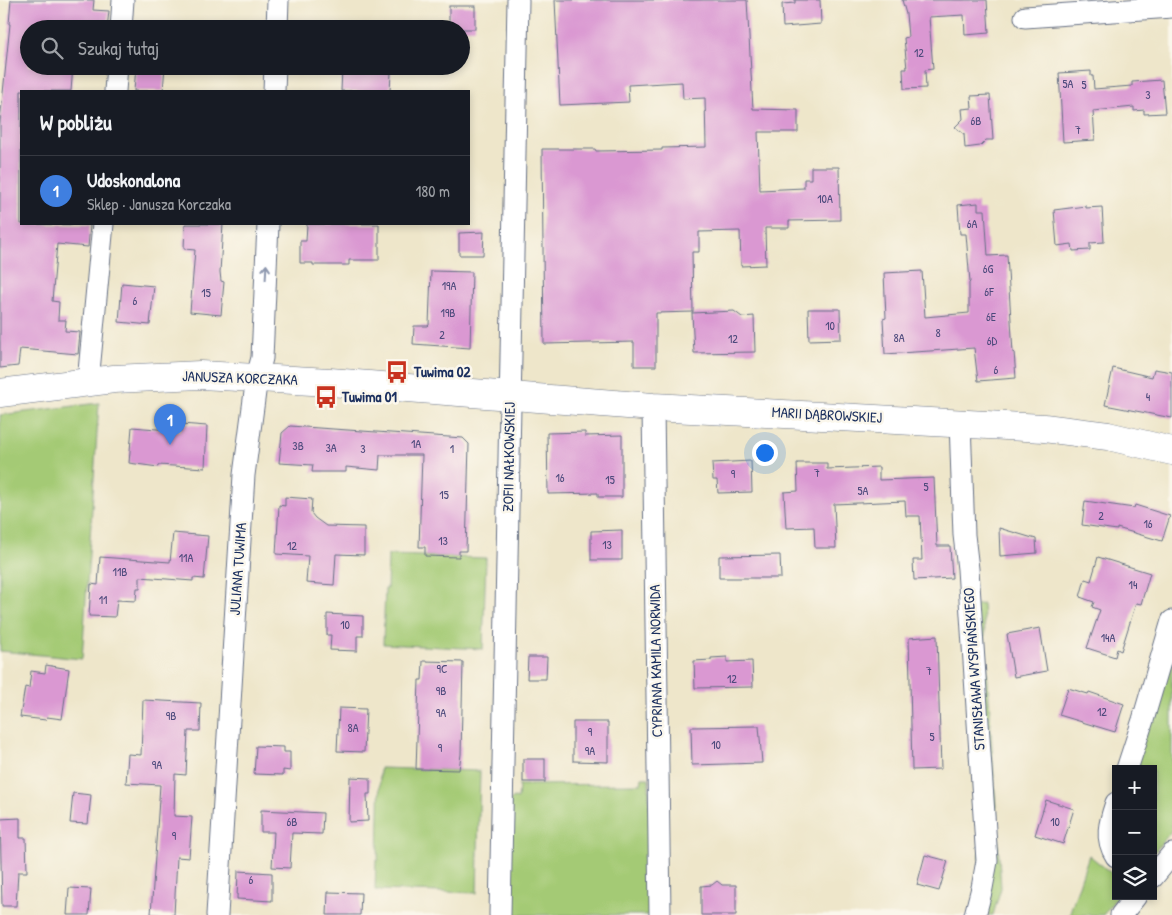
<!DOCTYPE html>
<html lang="pl">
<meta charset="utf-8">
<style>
:root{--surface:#171b24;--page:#242831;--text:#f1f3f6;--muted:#9ea1a6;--line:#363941;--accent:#c8321e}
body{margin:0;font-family:"Patrick Hand",sans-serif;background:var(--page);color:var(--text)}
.controls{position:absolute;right:15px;bottom:15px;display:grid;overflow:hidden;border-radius:0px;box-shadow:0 2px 8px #0003}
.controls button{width:45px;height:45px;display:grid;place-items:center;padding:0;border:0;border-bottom:1px solid var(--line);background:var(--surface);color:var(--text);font:25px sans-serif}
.you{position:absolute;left:764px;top:452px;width:18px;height:18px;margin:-12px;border:4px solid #fff;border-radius:50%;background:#1a73e8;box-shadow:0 0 0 8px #1a73e833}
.badge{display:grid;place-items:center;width:32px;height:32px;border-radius:50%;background:var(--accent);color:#fff;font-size:16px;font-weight:700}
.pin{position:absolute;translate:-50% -41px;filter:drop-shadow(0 1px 2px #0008)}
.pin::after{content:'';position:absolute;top:26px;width:18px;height:15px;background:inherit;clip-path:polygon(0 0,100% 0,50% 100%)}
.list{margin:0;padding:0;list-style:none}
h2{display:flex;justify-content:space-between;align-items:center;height:65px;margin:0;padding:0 20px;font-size:21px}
h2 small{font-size:16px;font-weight:400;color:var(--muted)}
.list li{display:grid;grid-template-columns:32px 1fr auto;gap:15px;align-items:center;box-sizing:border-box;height:70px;padding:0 20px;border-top:1px solid var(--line)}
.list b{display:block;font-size:19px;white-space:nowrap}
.list p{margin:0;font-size:16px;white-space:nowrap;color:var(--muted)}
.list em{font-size:16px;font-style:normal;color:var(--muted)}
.icon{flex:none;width:28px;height:28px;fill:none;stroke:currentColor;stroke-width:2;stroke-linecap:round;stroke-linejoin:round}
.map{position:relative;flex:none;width:1172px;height:915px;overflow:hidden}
.search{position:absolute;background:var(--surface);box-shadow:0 2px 8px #0003;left:20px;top:20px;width:450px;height:55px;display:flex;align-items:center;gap:12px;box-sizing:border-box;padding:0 18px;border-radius:28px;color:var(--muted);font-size:19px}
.panel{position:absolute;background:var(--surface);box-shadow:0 2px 8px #0003;left:20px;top:90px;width:450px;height:135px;border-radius:0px}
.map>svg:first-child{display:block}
.green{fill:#a4ca75;stroke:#607c6a}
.building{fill:#da98d2}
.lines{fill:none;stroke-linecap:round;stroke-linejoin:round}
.street-casing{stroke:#656f84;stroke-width:23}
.secondary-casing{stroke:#656f84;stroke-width:29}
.street{stroke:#fff;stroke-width:21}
.secondary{stroke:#fff;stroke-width:28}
.oneway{stroke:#8d97ae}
.labels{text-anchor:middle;stroke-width:5;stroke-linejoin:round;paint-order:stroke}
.number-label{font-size:12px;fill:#4b497b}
.poi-label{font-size:15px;font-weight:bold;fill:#1b2f5e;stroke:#fbf7ec;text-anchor:start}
.street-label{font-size:15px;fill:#1b2f5e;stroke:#fbf7ec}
</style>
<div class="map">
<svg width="1172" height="915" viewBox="0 0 1172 915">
<rect width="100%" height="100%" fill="#fbf7ec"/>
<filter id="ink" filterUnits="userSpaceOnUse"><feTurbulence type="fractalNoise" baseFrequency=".02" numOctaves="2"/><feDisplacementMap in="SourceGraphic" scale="10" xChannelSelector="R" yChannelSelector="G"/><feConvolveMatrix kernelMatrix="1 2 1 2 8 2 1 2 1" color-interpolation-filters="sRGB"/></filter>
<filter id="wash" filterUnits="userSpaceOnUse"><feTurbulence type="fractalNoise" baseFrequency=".0096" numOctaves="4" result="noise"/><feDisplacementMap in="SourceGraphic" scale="20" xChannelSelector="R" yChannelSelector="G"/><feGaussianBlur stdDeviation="1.12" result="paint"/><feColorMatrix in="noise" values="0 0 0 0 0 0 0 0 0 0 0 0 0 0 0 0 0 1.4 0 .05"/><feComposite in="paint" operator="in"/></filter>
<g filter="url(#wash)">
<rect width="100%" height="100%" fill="#eee6ca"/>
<g class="green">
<polygon points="99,403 82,659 0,651 0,415"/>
<polygon points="388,555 486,558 483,649 383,644 385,589 387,589"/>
<polygon points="983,604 1001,888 993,915 981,915 975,605"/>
<polygon points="1172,646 1172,830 1153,854 1153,769 1135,769"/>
<polygon points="380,768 480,771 477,893 375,890 376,860 378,860"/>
<polygon points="642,778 649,778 651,915 508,915 510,801 514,798 518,799 519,785 641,784"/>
<polygon points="1089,855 1116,877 1116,896 1118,896 1103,915 1069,915"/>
</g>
<g id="blocks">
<g class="building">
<polygon points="11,0 94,0 93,10 109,11 107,29 29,29 29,66 73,66 71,91 21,91 21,224 90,225 88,247 57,244 52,301 59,302 58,320 66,320 65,331 80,332 78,354 20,349 18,366 0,368 0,123 10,24 9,24"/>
<polygon points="555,0 747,0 753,109 798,110 798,132 758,132 760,190 804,188 804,179 811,179 811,167 839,167 840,220 789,221 789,228 765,228 766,265 741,266 740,231 699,232 699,252 692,252 693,312 656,313 656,366 634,366 634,342 544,344 542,149 595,149 596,151 662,150 662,148 706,147 705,98 683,99 682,82 628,85 629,102 560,105"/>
<polygon points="795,0 820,0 821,24 783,27 782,4 795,3"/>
<polygon points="902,0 987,0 989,33 965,35 964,15 929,17 933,69 925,70 926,88 904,89 903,69 907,69 904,38 908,37 906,14"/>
<rect x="449" y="6" width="26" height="23"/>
<polygon points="136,66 165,66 163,91 134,91"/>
<polygon points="342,68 363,69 372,71 372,72 391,73 390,91 341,91"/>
<polygon points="1091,71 1091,76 1093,76 1094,89 1132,86 1132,82 1162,80 1165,113 1144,114 1144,110 1134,111 1134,107 1093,111 1095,140 1063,142 1059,73"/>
<polygon points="990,95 993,140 986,140 980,146 965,148 964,134 955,127 963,119 962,109 972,108 971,96"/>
<polygon points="978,203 978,210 985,210 988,256 1007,255 1013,353 1014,352 1016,378 978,381 974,348 885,354 883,319 886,318 884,273 922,271 925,317 969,313 969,283 970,282 966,234 960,234 958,205"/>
<polygon points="1086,206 1086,208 1102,207 1104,242 1090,243 1090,250 1073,251 1072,244 1057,246 1054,210"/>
<polygon points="185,224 223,224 220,272 221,281 224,282 221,315 190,312 195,250 184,249"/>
<polygon points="307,224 379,224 379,260 349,260 349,265 313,265 313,263 300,263 300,241 306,241"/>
<polygon points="484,232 483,255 459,255 459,233"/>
<polygon points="431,271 472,272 470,348 413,344 414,326 428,326 429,325"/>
<polygon points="122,283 154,286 150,325 119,322"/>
<polygon points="808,309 840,309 841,339 809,340"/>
<polygon points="734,311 742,317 754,316 755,352 694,353 692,313"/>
<polygon points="1113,368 1152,377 1154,369 1172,372 1172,418 1105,405"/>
<polygon points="181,424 207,426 205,468 158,465 158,467 129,463 132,427 181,431"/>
<polygon points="290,426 463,438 469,444 466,551 459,551 459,557 425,556 425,547 419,547 422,455 380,455 379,470 346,467 346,472 312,472 313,465 279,463 282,433"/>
<polygon points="585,432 585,436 622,435 622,497 598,497 598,493 548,494 547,433"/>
<polygon points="751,461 752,492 718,493 717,480 713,480 712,463"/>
<polygon points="797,463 827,463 827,469 879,467 879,480 934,478 937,546 950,546 952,578 914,580 913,560 922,560 920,516 906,516 905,501 834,504 836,548 815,548 814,527 786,528 784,492 798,491"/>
<polygon points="285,497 312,499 311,513 315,518 326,526 364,527 364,555 336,554 334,585 306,583 308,556 276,554 279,505 285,506"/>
<polygon points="1085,501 1134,508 1135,505 1170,516 1162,541 1117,528 1117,530 1082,525"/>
<polygon points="999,528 1036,539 1037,553 1000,556"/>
<polygon points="622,530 622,560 591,560 591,531"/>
<polygon points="173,533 208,536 204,579 193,578 193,581 140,577 140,588 137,588 136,601 117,600 115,617 89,616 91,584 98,585 100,557 170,562"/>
<polygon points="780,555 781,578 719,578 719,556"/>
<polygon points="1098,557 1150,573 1141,604 1136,603 1121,651 1117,649 1115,657 1087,648 1100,610 1092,607 1094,602 1080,597 1085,579 1091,581"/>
<polygon points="327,614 363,616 363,636 357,636 357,651 330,650 331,635 327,635"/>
<polygon points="1040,628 1047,671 1014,677 1007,634"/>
<polygon points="937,636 941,769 912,770 909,638"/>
<polygon points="528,657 547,657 546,679 527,679"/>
<polygon points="727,657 727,662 752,661 753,687 695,688 694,661 711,660 711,658"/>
<polygon points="423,661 463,662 461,754 459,770 416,769 419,680 422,680"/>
<polygon points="46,665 69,669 62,719 47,717 46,720 20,717 25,687 29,688 31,671 45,673"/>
<polygon points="1068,688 1088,694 1089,692 1124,704 1115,732 1059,715"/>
<polygon points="143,700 201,703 200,731 188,731 186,775 175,774 174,816 192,817 189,858 177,857 174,915 151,914 160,785 126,783 128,754 141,755"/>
<polygon points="339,708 366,709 364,752 337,751"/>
<polygon points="573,722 608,722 608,762 573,761"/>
<polygon points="759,726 762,763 692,765 691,727"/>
<polygon points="256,746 284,747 284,752 290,752 290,771 283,770 283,775 254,774"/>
<rect x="523" y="759" width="22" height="23"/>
<polygon points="350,777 370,778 370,794 367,794 368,821 349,822"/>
<polygon points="73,793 91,795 88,824 70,823"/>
<polygon points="1046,800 1074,809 1063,844 1035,835"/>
<polygon points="261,810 323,813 322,834 292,833 290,868 272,867 274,832 261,832"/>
<polygon points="20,818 20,838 26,838 27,872 18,872 16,906 2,906 0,819"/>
<polygon points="925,855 948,861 939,891 917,885"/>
<polygon points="238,871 272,873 272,901 237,899"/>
<polygon points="717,881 722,885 736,885 736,915 701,915 701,886 712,885"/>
<polygon points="69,888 91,889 89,915 67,915"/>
<polygon points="328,892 361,893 360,915 327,915"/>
</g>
</g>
</g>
<g filter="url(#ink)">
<use href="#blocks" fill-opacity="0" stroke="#656f84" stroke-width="1"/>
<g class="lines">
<defs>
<g id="street">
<polyline points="1025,17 1172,7"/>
<polyline points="121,29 123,0"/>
<polyline points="277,29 278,0"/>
<polyline points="115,91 117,66"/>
<polyline points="274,91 275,66"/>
<polyline points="88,382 103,224"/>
<polyline points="653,407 660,915"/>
<polyline points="960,422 964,535 968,569 987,861 982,888 975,915"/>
<polyline points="1127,769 1143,720 1172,621"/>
<path d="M 1116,803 C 1110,821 1104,838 1116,856"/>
<polyline points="1153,877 1172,854"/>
<polyline points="217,915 244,475 257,377 262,358 268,224"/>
<polyline points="500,915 518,0"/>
<polyline points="1121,915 1136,896"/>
</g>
<polyline id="secondary" points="0,393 114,379 200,375 330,382 653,407 1044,428 1108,436 1172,451"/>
</defs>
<use href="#street" class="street-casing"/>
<use href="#secondary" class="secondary-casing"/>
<use href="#street" class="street"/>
<use href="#secondary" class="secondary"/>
</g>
<defs><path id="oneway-shaft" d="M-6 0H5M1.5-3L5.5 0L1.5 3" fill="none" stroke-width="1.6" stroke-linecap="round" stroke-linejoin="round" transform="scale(1.25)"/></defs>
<use class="oneway" href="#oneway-shaft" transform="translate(266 272) rotate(-87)"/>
</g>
<defs>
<symbol id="bus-bare" viewBox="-9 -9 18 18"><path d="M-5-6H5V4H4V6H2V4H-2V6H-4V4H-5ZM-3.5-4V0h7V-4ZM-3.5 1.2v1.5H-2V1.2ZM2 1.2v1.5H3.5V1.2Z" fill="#c8321e" stroke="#fbf7ec" stroke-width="2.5" paint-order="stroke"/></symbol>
</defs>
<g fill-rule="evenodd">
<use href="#bus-bare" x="381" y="356" width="32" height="32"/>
<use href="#bus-bare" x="310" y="381" width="32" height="32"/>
</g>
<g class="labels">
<g class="number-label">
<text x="919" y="57">12</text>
<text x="1068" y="88">5A</text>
<text x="1084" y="89">5</text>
<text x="1148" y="99">3</text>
<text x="976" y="125">6B</text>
<text x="1078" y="134">7</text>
<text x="825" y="203">10A</text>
<text x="972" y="228">6A</text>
<text x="988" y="273">6G</text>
<text x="449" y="290">19A</text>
<text x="989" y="296">6F</text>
<text x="206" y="297">15</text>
<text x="135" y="305">6</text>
<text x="448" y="317">19B</text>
<text x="991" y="321">6E</text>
<text x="830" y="330">10</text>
<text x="938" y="337">8</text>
<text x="442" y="339">2</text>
<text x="899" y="342">8A</text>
<text x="733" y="343">12</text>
<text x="992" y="345">6D</text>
<text x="996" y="374">6</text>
<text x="1148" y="401">4</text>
<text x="416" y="448">1A</text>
<text x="298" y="450">3B</text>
<text x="331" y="452">3A</text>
<text x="363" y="453">3</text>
<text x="452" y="453">1</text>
<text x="817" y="477">7</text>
<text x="733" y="478">9</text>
<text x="560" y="482">16</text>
<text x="610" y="484">15</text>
<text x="926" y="491">5</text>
<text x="863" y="495">5A</text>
<text x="444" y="499">15</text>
<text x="1101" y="520">2</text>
<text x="1148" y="528">16</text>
<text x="443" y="545">13</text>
<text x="607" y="549">13</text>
<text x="292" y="550">12</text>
<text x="186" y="562">11A</text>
<text x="120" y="576">11B</text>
<text x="1133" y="589">14</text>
<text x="103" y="604">11</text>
<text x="345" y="629">10</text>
<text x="1108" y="642">14A</text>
<text x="442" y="673">9C</text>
<text x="929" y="675">7</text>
<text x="732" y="683">12</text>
<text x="441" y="695">9B</text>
<text x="1102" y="716">12</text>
<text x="441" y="717">9A</text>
<text x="171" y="720">9B</text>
<text x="353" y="732">8A</text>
<text x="590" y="736">9</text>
<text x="932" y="741">5</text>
<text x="716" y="749">10</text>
<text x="440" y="752">9</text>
<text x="590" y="755">9A</text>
<text x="157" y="769">9A</text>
<text x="292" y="826">6B</text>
<text x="1055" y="826">10</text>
<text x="174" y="840">9</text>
<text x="251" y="884">6</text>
</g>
<g class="poi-label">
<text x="414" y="377">Tuwima 02</text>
<text x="342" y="402">Tuwima 01</text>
</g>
<g class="street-label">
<text transform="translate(240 378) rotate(2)" y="5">JANUSZA KORCZAKA</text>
<text transform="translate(827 415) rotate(3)" y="5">MARII DĄBROWSKIEJ</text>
<text transform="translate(509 457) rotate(-89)" y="5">ZOFII NAŁKOWSKIEJ</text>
<text transform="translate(238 569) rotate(-86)" y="5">JULIANA TUWIMA</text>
<text transform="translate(656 661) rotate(-91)" y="5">CYPRIANA KAMILA NORWIDA</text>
<text transform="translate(974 669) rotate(-94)" y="5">STANISŁAWA WYSPIAŃSKIEGO</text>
</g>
</g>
</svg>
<div class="controls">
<button>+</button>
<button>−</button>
<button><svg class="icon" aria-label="layers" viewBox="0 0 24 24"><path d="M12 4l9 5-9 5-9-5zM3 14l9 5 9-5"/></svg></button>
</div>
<div class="you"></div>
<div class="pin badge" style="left:170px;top:445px;background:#3f7fe0">1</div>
<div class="search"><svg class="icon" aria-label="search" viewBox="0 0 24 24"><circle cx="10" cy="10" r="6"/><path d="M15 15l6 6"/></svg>Szukaj tutaj</div>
<section class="panel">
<h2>W pobliżu<small></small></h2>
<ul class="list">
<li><span class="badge" style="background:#3f7fe0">1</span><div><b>Udoskonalona</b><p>Sklep · Janusza Korczaka</p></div><em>180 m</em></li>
</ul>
</section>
</div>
